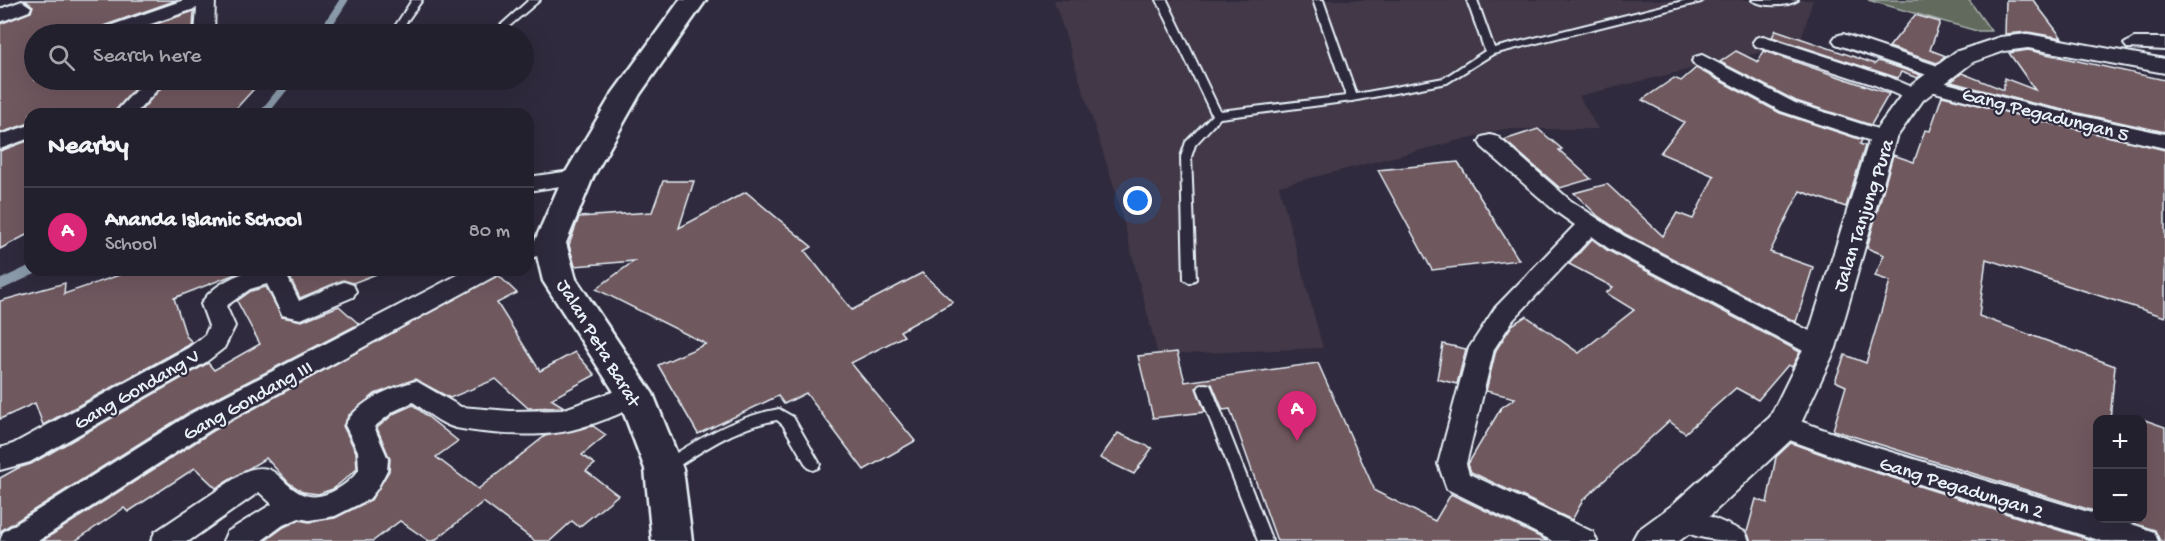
<!DOCTYPE html>
<meta charset="utf-8">
<style>
:root{--surface:#23202e;--page:#2b2836;--text:#f1f3f6;--muted:#a3a3aa;--line:#403e4a;--accent:#db2777}
body{margin:0;font-family:"Gochi Hand",sans-serif;background:var(--page);color:var(--text)}
.controls{position:absolute;right:18px;bottom:18px;display:grid;overflow:hidden;border-radius:12px;box-shadow:0 6px 24px #0002}
.controls button{width:54px;height:54px;display:grid;place-items:center;padding:0;border:0;border-bottom:2px solid var(--line);background:var(--surface);color:var(--text);font:30px sans-serif}
.you{position:absolute;left:1138px;top:201px;width:21px;height:21px;margin:-15px;border:4px solid #fff;border-radius:50%;background:#1a73e8;box-shadow:0 0 0 9px #1a73e833}
.badge{display:grid;place-items:center;width:39px;height:39px;border-radius:50%;background:var(--accent);color:#fff;font-size:20px;font-weight:700}
.pin{position:absolute;translate:-50% -50px;filter:drop-shadow(0 2px 3px #0008)}
.pin::after{content:'';position:absolute;top:32px;width:21px;height:18px;background:inherit;clip-path:polygon(0 0,100% 0,50% 100%)}
.list{margin:0;padding:0;list-style:none}
h2{display:flex;justify-content:space-between;align-items:center;height:78px;margin:0;padding:0 24px;font-size:26px}
h2 small{font-size:20px;font-weight:400;color:var(--muted)}
.list li{display:grid;grid-template-columns:39px 1fr auto;gap:18px;align-items:center;box-sizing:border-box;height:90px;padding:0 24px;border-top:2px solid var(--line)}
.list b{display:block;font-size:22px;white-space:nowrap}
.list p{margin:0;font-size:20px;white-space:nowrap;color:var(--muted)}
.list em{font-size:20px;font-style:normal;color:var(--muted)}
.icon{flex:none;width:33px;height:33px;fill:none;stroke:currentColor;stroke-width:2;stroke-linecap:round;stroke-linejoin:round}
.map{position:relative;flex:none;width:2165px;height:541px;overflow:hidden}
.search{position:absolute;background:var(--surface);box-shadow:0 6px 24px #0002;left:24px;top:24px;width:510px;height:66px;display:flex;align-items:center;gap:15px;box-sizing:border-box;padding:0 21px;border-radius:33px;color:var(--muted);font-size:22px}
.panel{position:absolute;background:var(--surface);box-shadow:0 6px 24px #0002;left:24px;top:108px;width:510px;height:168px;border-radius:18px}
.map>svg:first-child{display:block}
.built{fill:#423847}
.green{fill:#626a5d;stroke:#a5aeaa;stroke-width:1.5}
.lines{fill:none;stroke-linecap:round;stroke-linejoin:round}
.stream-far1{stroke:#8b9bab;stroke-width:8}
.stream{stroke:#8b9bab;stroke-width:10}
.building{fill:#6f595e;stroke:#e8f1f8;stroke-width:1.5}
.service-casing{stroke:#e8f1f8;stroke-width:4}
.minor-casing{stroke:#e8f1f8;stroke-width:4}
.tertiary-casing{stroke:#e8f1f8;stroke-width:4}
.secondary-casing{stroke:#e8f1f8;stroke-width:5}
.service{fill:#2f2a3d;fill-rule:evenodd}
.minor{fill:#2f2a3d;fill-rule:evenodd}
.tertiary{fill:#2f2a3d;fill-rule:evenodd}
.secondary{fill:#2f2a3d;fill-rule:evenodd}
.labels{text-anchor:middle;stroke-width:4.5;stroke-linejoin:round;paint-order:stroke}
.street-label{font-size:20px;fill:#e8f1f8;stroke:#2f2a3d}
</style>
<div class="map">
<svg width="2165" height="541" viewBox="0 0 2165 541">
<rect width="100%" height="100%" fill="#2f2a3d"/>
<filter id="ink" filterUnits="userSpaceOnUse"><feTurbulence type="fractalNoise" baseFrequency=".0167" numOctaves="2"/><feDisplacementMap in="SourceGraphic" scale="12" xChannelSelector="R" yChannelSelector="G"/><feConvolveMatrix kernelMatrix="1 2 1 2 8 2 1 2 1" color-interpolation-filters="sRGB"/></filter>
<g filter="url(#ink)">
<polygon class="built" points="1054,0 1813,0 1800,43 1579,96 1598,129 1504,129 1279,186 1323,348 1158,355 1116,193"/>
<polygon class="green" points="1868,0 1969,0 1991,31 1977,31"/>
<g class="lines">
<g class="stream-far1">
<polyline points="322,34 344,0"/>
<polyline points="263,114 290,80"/>
</g>
<polyline class="stream" points="0,285 32,270"/>
</g>
<g class="building">
<polygon points="25,0 177,0 97,28 93,34 34,34 34,80 142,80 112,114 30,114 30,123 0,133 0,24 31,12 33,6"/>
<polygon points="2006,0 2033,0 2062,38 2028,32 2005,34"/>
<polygon points="194,11 193,31 178,34 127,34"/>
<polygon points="1915,15 1940,22 1930,50 1946,56 1937,63 1889,47"/>
<polygon points="1776,30 1875,64 1878,61 1921,75 1917,78 1901,72 1898,78 1772,37"/>
<polygon points="2028,50 2165,80 2165,132 2032,103 1951,82 1962,73 2004,90 2004,78 2035,90 2009,53"/>
<polygon points="1736,51 1758,62 1764,51 1889,94 1871,125 1796,101 1720,62"/>
<polygon points="1696,68 1780,113 1862,140 1860,144 1865,146 1846,207 1800,191 1770,252 1813,267 1796,322 1625,234 1599,217 1574,193 1607,184 1663,236 1677,213 1693,219 1714,176 1660,153 1684,122 1642,100 1674,78 1681,81"/>
<polygon points="168,80 262,80 231,114 138,114"/>
<polygon points="1942,96 2165,150 2165,317 1986,259 1979,316 2115,366 2110,420 2097,420 2097,512 1833,430 1846,386 1835,381 1845,355 1866,363 1890,281 1875,276 1884,255 1867,248 1893,155 1914,162 1925,130 1930,131"/>
<polygon points="1538,129 1562,149 1559,150 1591,179 1560,188 1504,140"/>
<polygon points="30,140 30,233 0,249 0,151"/>
<polygon points="1458,162 1519,260 1432,270 1378,170"/>
<polygon points="663,181 694,181 679,228 746,192 812,247 805,251 852,310 922,273 953,302 900,331 904,336 851,363 915,441 864,470 806,393 784,404 778,396 698,434 658,365 706,344 596,289 634,261 575,266 569,245 579,217 652,212"/>
<polygon points="1592,239 1607,250 1800,352 1792,367 1788,365 1758,400 1736,388 1685,433 1669,421 1583,500 1572,520 1471,472 1468,464 1501,408 1515,398 1486,391 1496,350 1512,325 1526,316 1579,353 1634,310 1606,293 1613,287 1569,264"/>
<polygon points="134,270 243,271 174,298 186,336 192,342 187,346 43,425 35,403 0,419 0,301 65,283 64,294"/>
<polygon points="379,270 379,273 353,283 343,280 300,298 287,271"/>
<polygon points="498,275 517,293 497,303 540,371 575,352 595,375 551,399 564,407 528,408 496,379 450,398 415,379 375,394 349,415 343,426 356,452 357,469 333,489 318,494 303,492 289,483 266,458 216,488 195,468 128,512 124,508 75,541 42,541 213,431"/>
<polygon points="266,287 282,317 302,321 339,306 359,324 191,411 2,530 0,534 0,478 18,468 31,464 208,363 214,370 260,344 237,301 251,291"/>
<polygon points="1443,344 1466,349 1457,384 1437,379"/>
<polygon points="1177,352 1185,382 1318,363 1375,491 1435,521 1451,494 1548,541 1277,541 1230,409 1223,410 1212,384 1200,383 1196,388 1205,412 1153,418 1138,356"/>
<polygon points="413,405 458,441 436,457 478,489 545,436 593,426 606,435 582,455 595,464 586,471 618,495 579,527 572,521 550,541 535,541 483,502 434,541 429,541 400,521 373,541 265,541 284,527 299,520 309,522 335,518 371,500 389,471 390,459 377,428 395,413"/>
<polygon points="2142,419 2165,427 2165,541 2160,541 2155,530 2120,519 2142,519"/>
<polygon points="1118,433 1152,448 1134,474 1100,458"/>
<polygon points="1791,443 1855,466 2094,541 1751,541 1747,532 1756,499 1767,503 1776,457"/>
</g>
<g class="lines">
<defs>
<g id="service">
<polygon points="412,0 422,0 398,34 390,34"/>
<polygon points="529,0 540,0 500,34 491,34"/>
<polygon points="1157,0 1167,0 1220,111 1346,96 1313,0 1323,0 1356,94 1444,78 1485,51 1467,0 1477,0 1494,48 1687,0 1703,0 1701,2 1493,54 1447,83 1352,101 1220,118 1195,145 1191,157 1196,279 1190,283 1184,279 1181,157 1186,142 1212,115"/>
<path d="M 1752,0 L 1798,0 C 1787,7 1763,7 1752,0 Z"/>
<polygon points="1205,384 1210,385 1212,389 1272,541 1258,541 1198,389 1200,385"/>
<path d="M 779,409 L 793,417 L 820,464 L 818,468 L 813,470 L 808,468 L 783,425 L 777,420 C 737,427 704,449 671,471 L 666,473 L 661,471 L 659,467 L 661,463 C 698,439 735,417 779,409 Z"/>
</g>
<g id="minor">
<polygon points="184,0 215,0 214,34 195,34 197,8 122,34 95,34 98,30"/>
<polygon points="22,1 31,7 29,11 0,22 0,9"/>
<polygon points="1843,34 1947,69 1950,73 1947,77 1933,77 1836,44 1833,40 1836,36"/>
<polygon points="1763,36 1889,77 1921,91 1924,95 1921,99 1907,99 1875,85 1756,46 1753,42 1756,38"/>
<polygon points="2134,38 2165,38 2165,50 2127,48 2124,44"/>
<polygon points="1702,55 1795,103 1890,133 1894,138 1890,143 1883,145 1781,111 1695,65 1692,61 1695,57"/>
<polygon points="1927,78 2031,105 2165,134 2165,148 2029,117 1920,88 1917,84 1920,80"/>
<polygon points="145,80 166,80 135,114 114,114"/>
<polygon points="30,125 30,138 0,149 0,135"/>
<polygon points="1490,135 1498,137 1571,201 1624,236 1829,341 1833,348 1829,355 1820,358 1811,355 1608,248 1592,236 1513,320 1494,349 1466,464 1469,474 1593,532 1597,541 1553,541 1447,489 1438,464 1469,348 1495,308 1575,225 1555,211 1482,147 1479,142 1482,137"/>
<polygon points="578,170 586,172 589,177 586,182 528,191 528,177"/>
<polygon points="550,235 558,237 562,243 558,249 528,259 528,242"/>
<path d="M 252,270 L 284,270 L 299,301 L 335,285 L 344,282 L 353,285 L 356,291 L 353,297 L 301,319 L 282,315 L 267,284 L 250,289 L 226,306 L 235,326 L 224,348 L 206,362 L 30,462 L 0,470 L 0,448 L 13,444 L 188,348 L 205,335 L 209,326 L 201,304 C 211,287 233,276 252,270 Z"/>
<polygon points="467,270 499,270 495,276 212,429 38,541 0,541 3,532 192,413"/>
<path d="M 416,381 L 461,407 L 510,411 L 562,410 L 635,384 L 644,387 L 648,394 C 640,410 581,429 562,432 C 529,437 488,434 456,428 C 440,424 426,411 413,402 L 394,411 L 374,427 L 388,459 L 387,470 L 377,489 L 369,499 L 335,516 L 309,520 L 299,518 L 283,525 L 261,541 L 223,541 L 227,532 L 272,504 L 259,492 L 189,541 L 151,541 L 155,532 L 246,471 C 277,460 278,483 302,494 C 322,503 348,485 359,470 L 358,451 L 345,425 C 359,400 390,388 416,381 Z"/>
<path d="M 1783,415 L 1861,443 L 2098,515 L 2098,518 C 2117,518 2135,525 2154,532 L 2158,541 L 2102,541 L 1856,464 L 1773,434 L 1769,426 L 1773,418 Z"/>
<path d="M 1684,505 L 1745,532 L 1749,541 C 1723,541 1683,541 1669,517 L 1674,508 Z"/>
</g>
<polygon id="tertiary" points="2028,34 2165,59 2165,73 2028,48 2004,51 1973,62 1923,100 1896,138 1836,348 1795,436 1697,528 1679,541 1632,541 1638,530 1671,506 1770,417 1804,348 1870,138 1905,90 1955,52 2000,37"/>
<polygon id="secondary" points="680,0 706,0 640,94 593,177 566,243 576,279 653,394 683,469 692,541 652,541 645,469 618,398 543,281 534,243 563,177 612,94"/>
</defs>
<use href="#service" class="service-casing"/>
<use href="#minor" class="minor-casing"/>
<use href="#tertiary" class="tertiary-casing"/>
<use href="#secondary" class="secondary-casing"/>
<use href="#service" class="service"/>
<use href="#minor" class="minor"/>
<use href="#tertiary" class="tertiary"/>
<use href="#secondary" class="secondary"/>
</g>
</g>
<g class="labels">
<g class="street-label">
<text transform="translate(2046 113) rotate(14)" y="7">Gang Pegadungan 5</text>
<text transform="translate(1862 215) rotate(-72)" y="7">Jalan Tanjung Pura</text>
<text transform="translate(600 342) rotate(59)" y="7">Jalan Peta Barat</text>
<text transform="translate(136 388) rotate(-30)" y="7">Gang Gondang V</text>
<text transform="translate(247 399) rotate(-29)" y="7">Gang Gondang III</text>
<text transform="translate(1962 486) rotate(17)" y="7">Gang Pegadungan 2</text>
</g>
</g>
</svg>
<div class="controls">
<button>+</button>
<button>−</button>
</div>
<div class="you"></div>
<div class="pin badge" style="left:1297px;top:441px">A</div>
<div class="search"><svg class="icon" aria-label="search" viewBox="0 0 24 24"><circle cx="10" cy="10" r="6"/><path d="M15 15l6 6"/></svg>Search here</div>
<section class="panel">
<h2>Nearby<small></small></h2>
<ul class="list">
<li><span class="badge">A</span><div><b>Ananda Islamic School</b><p>School</p></div><em>80 m</em></li>
</ul>
</section>
</div>
